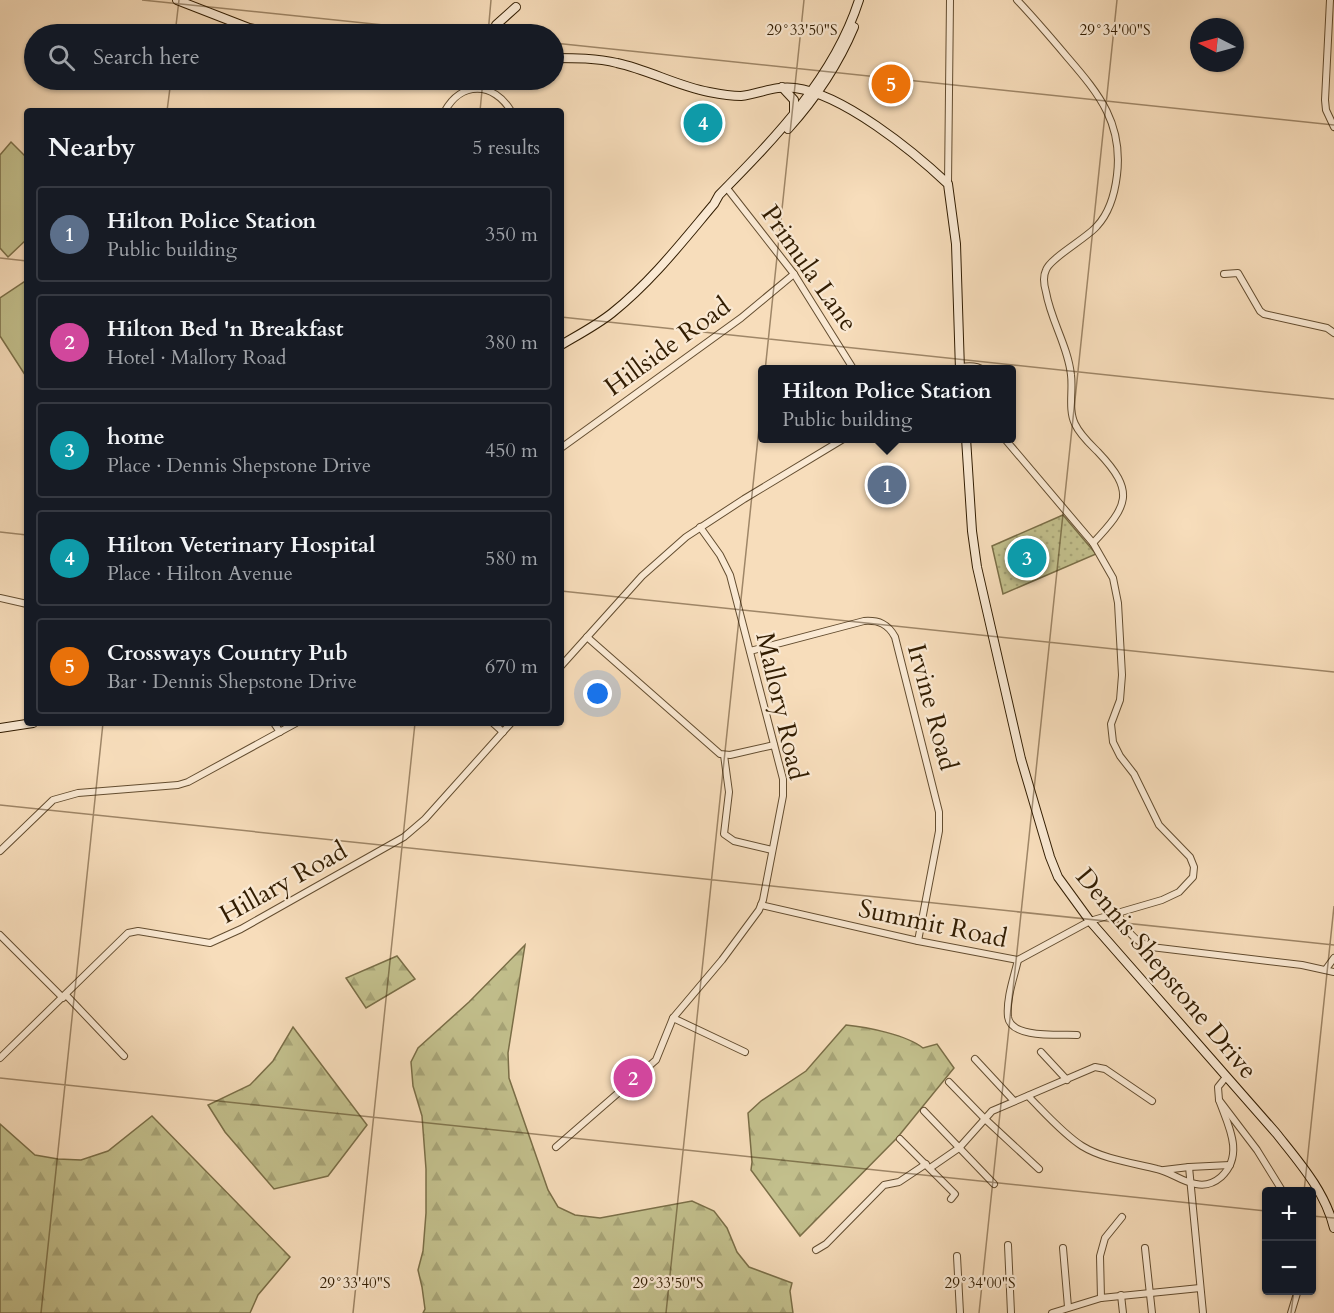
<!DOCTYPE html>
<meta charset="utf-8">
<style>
:root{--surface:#171b24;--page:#20242c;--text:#f1f3f6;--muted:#9ea1a6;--line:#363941;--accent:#c59692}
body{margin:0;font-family:Cardo,serif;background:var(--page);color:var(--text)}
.controls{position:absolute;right:18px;bottom:18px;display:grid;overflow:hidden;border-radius:6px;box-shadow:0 2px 4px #0004}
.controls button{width:54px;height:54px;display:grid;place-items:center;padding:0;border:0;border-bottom:2px solid var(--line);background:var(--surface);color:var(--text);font:30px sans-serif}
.compass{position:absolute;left:1190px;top:18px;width:54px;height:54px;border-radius:50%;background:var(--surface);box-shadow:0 2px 4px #0004;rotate:276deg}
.you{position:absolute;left:598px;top:694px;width:21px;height:21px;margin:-15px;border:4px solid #fff;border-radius:50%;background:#1a73e8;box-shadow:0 0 0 9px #1a73e833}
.badge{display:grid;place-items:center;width:39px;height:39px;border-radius:50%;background:var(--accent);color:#fff;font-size:20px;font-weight:700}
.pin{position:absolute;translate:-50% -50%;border:3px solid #fff;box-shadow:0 2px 6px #0006}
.popup{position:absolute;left:758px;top:365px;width:258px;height:78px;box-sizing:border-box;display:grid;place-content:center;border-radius:6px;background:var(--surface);filter:drop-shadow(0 2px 4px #0005);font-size:20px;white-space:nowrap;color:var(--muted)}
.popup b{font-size:22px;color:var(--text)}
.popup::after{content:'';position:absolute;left:50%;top:100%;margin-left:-12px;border:12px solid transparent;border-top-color:var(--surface)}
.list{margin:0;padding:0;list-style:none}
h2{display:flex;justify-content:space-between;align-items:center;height:78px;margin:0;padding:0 24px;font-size:26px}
h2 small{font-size:20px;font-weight:400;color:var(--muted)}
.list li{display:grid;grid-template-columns:39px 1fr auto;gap:18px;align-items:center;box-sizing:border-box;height:96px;margin:0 12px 12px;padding:0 12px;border:2px solid var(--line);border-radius:6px}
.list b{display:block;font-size:22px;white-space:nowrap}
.list p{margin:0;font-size:20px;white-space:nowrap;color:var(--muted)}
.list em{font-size:20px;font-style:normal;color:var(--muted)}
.icon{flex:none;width:33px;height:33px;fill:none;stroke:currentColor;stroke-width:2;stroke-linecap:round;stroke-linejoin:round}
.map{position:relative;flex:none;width:1334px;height:1313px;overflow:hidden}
.search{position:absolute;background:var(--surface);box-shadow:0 2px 4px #0004;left:24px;top:24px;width:540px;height:66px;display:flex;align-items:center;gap:15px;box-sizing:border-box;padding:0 21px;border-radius:33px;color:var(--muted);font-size:22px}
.panel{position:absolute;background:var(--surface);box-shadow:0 2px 4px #0004;left:24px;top:108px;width:540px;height:618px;border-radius:6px}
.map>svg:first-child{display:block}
.grass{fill:url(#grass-dots);stroke:#7a6e47;stroke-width:1.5}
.forest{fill:url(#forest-firs);stroke:#7a6e47;stroke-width:1.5}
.pitch{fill:#c2bf8c;stroke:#7a6e47;stroke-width:1.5}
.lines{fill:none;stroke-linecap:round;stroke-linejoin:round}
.street-casing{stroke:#634d30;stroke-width:8}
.secondary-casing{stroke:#321d02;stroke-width:10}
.street{stroke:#fae9d3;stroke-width:6}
.secondary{stroke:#fae9d3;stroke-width:8}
.ticks{fill:none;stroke:#321d02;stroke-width:1.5;stroke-opacity:0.45}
.labels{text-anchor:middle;stroke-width:4.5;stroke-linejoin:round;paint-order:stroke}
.street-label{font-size:26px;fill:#321d02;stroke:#fae9d3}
.ticks-label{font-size:15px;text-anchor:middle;fill:#321d02;stroke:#fae9d3;stroke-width:4.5;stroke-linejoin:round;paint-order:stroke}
</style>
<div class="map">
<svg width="1334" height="1313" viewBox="0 0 1334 1313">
<defs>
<pattern id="grass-dots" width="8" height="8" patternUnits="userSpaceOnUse" patternTransform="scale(1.5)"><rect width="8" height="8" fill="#c2bf8c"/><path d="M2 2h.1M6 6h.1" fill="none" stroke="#a7a477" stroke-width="1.8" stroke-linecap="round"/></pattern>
<pattern id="forest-firs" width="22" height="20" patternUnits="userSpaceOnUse" patternTransform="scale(1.5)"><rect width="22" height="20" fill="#c2bf8c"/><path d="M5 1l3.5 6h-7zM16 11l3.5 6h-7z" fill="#a7a477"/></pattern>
</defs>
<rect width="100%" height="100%" fill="#f7ddbb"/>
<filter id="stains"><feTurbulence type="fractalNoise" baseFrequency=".00333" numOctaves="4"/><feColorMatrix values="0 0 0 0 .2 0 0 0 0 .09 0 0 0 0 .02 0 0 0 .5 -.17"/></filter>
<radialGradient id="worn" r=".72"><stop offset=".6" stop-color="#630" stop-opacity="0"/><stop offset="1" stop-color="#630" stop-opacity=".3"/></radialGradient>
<polygon class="grass" points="1063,515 1096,554 1003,594 992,546"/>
<g class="forest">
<polygon points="525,945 508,1053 509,1078 548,1190 558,1207 575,1215 600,1218 692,1201 714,1211 727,1228 737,1252 749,1267 792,1283 790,1291 793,1313 423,1313 425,1309 422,1287 418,1270 423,1251 426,1213 426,1169 422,1116 413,1086 411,1062 418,1048 469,1002"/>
<polygon points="397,956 415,979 366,1008 346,978"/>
<path d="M 846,1025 C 867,1027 907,1035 923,1048 L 937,1044 L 954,1068 L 897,1138 L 800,1236 L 751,1170 L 752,1162 L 748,1113 L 761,1101 L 806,1071 Z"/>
<polygon points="293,1027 367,1125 328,1176 274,1189 225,1132 208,1105 250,1085 273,1061"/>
<polygon points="152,1116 290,1257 258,1295 250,1313 0,1313 0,1124 35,1155 58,1159 81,1160 108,1151"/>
</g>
<g class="pitch">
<polygon points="11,142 27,158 27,239 8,257 0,248 0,155"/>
<polygon points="27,280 27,378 0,336 0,298"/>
</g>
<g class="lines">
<defs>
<g id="street">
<path d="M 1017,0 C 1035,19 1052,39 1068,58 C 1100,95 1123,124 1117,175 C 1115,192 1109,213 1097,226 C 1087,238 1050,258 1046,270 C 1043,276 1044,285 1046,292 C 1051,321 1068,346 1071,375 C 1073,390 1068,410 1075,424 C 1080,435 1090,444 1098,452 C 1136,492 1128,506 1093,543"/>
<polyline points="1330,0 1325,100 1326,110 1334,127"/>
<path d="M 445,111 C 461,81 494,82 511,111"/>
<polyline points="948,184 950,0"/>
<polyline points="726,187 794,274 854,370"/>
<polyline points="1224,274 1238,273 1260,311 1264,314 1327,328 1334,333"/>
<path d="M 956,370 C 963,365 976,365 983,370"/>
<polyline points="561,448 741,318 794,274"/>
<polyline points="0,598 27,604"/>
<polyline points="587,637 720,754 730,755 774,745"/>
<path d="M 750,651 L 864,621 C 879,620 888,624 895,637 L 939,812 L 939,831 L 918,941"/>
<polyline points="561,666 642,576 686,537 744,499 845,438"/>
<polyline points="274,723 280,732"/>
<polyline points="493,723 503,732"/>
<polyline points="724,755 729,792 724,834 734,841 772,850"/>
<polyline points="0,851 53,800 78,793 178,785 188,782 296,723"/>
<polyline points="761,905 918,941 1018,960 1090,921 1162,900 1179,892 1193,877 1194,867 1190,857 1159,825 1134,774 1120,756 1113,742 1111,724 1120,700 1122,675 1118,603 1113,578 1093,543 1004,438"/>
<path d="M 1117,912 C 1126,928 1132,941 1151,947 L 1302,965 L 1334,972"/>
<polyline points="0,935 63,998"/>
<path d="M 1018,960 C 1014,977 1006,999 1008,1017 C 1011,1039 1061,1034 1077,1035"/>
<polyline points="1326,969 1334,958"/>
<polyline points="66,995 124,1056"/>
<polyline points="673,1018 745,1052"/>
<polyline points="1041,1052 1067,1080"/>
<polyline points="0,1058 128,933 138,931 210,943 241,929 404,837 425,819 511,723"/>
<polyline points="975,1059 1014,1101"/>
<polyline points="1226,1077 1218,1087 1219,1100 1257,1150 1283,1192"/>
<polyline points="949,1082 985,1119 1039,1169"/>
<path d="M 1028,1096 C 1044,1112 1063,1134 1082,1146 C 1103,1159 1133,1163 1157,1169 C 1171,1172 1182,1182 1196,1184 C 1205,1186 1214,1183 1221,1177 C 1245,1155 1228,1125 1219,1100"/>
<polyline points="924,1111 994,1184"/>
<polyline points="900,1139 955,1194 951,1199"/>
<polyline points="556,1147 656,1060 673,1018 722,960 759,910 763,900 783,796 783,779 730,575 720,555 700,527"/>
<polyline points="1189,1167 1203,1313"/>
<polyline points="930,1168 959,1148 992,1111 1095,1067 1105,1069 1152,1101"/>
<polyline points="1164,1170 1189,1167 1230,1165"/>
<polyline points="1008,1245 1011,1313"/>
<polyline points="1063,1248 1068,1307"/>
<polyline points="1145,1248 1152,1313"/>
<polyline points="816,1250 826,1244 884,1185 899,1182 926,1164"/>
<polyline points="957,1256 960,1313"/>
<polyline points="1121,1295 1123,1313"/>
<polyline points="1101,1298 1100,1256 1105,1238 1122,1217"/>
<polyline points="1052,1313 1101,1298 1200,1288"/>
<polyline points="1291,1313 1298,1290"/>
</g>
<g id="secondary">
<polyline points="177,0 249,28 282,34"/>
<polyline points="493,34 496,25 516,7"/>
<path d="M 554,58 C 574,58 597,58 617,63 C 649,70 677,86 709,92 C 719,94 730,96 741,96 C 759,94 776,85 795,88 C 843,94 913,151 948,184 L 956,244 L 960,370"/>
<polyline points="782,87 794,100 794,113"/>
<path d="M 788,129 C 815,99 838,65 854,27"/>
<path d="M 561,345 C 578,335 597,325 612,313 C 652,281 682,242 714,204 L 719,195 C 775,138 834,78 859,0"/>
<path d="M 966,438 L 972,531 L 977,567 L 1021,759 L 1050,857 L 1058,877 L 1090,921 L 1276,1133 C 1299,1162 1325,1191 1334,1228"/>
<polyline points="0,728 33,723"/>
</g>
</defs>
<use href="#street" class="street-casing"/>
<use href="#secondary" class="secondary-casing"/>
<use href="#street" class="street"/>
<use href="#secondary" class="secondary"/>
</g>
<path class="ticks" d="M 142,0 L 470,34M 175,34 L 179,0M 488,34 L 491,0M 554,43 L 1334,125M 167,111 L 171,80M 480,111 L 483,80M 0,258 L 27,261M 561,317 L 1334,399M 0,532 L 27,535M 561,591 L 1334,672M 0,805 L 1334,945M 0,1078 L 1266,1211M 1304,1192 L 1334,906M 1312,1216 L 1334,1218M 41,1313 L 103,723M 353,1313 L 415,723M 666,1313 L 804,0M 979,1313 L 1117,0M 1291,1313 L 1294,1290"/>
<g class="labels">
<g class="street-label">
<text transform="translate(810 268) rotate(55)" y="9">Primula Lane</text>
<text transform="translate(667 346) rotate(-36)" y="9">Hillside Road</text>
<text transform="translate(782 706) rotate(77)" y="9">Mallory Road</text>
<text transform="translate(933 707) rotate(75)" y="9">Irvine Road</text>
<text transform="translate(283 882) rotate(-29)" y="9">Hillary Road</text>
<text transform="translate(933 923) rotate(12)" y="9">Summit Road</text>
<text transform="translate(1167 973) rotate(50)" y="9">Dennis Shepstone Drive</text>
</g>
</g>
<g class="ticks-label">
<text x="802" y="35">29°33'50"S</text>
<text x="1115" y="35">29°34'00"S</text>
<text x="355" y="1288">29°33'40"S</text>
<text x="668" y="1288">29°33'50"S</text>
<text x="980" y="1288">29°34'00"S</text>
</g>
<rect width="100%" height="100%" filter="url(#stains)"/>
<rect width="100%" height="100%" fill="url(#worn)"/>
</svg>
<div class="controls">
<button>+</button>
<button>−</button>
</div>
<svg class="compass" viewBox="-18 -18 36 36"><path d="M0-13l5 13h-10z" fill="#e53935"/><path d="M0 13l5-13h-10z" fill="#9ea1a6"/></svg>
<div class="you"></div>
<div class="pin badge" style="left:887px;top:485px;background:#5c6f8a">1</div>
<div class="popup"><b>Hilton Police Station</b>Public building</div>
<div class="pin badge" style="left:633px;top:1078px;background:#d1479c">2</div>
<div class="pin badge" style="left:1027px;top:558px;background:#0f9aa8">3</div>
<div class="pin badge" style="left:703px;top:123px;background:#0f9aa8">4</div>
<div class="pin badge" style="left:891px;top:84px;background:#e8710a">5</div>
<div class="search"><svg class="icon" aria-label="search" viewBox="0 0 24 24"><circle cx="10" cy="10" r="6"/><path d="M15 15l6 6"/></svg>Search here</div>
<section class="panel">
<h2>Nearby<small>5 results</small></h2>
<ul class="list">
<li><span class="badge" style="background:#5c6f8a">1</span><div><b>Hilton Police Station</b><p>Public building</p></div><em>350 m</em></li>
<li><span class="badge" style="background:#d1479c">2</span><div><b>Hilton Bed 'n Breakfast</b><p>Hotel · Mallory Road</p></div><em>380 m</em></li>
<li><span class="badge" style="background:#0f9aa8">3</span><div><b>home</b><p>Place · Dennis Shepstone Drive</p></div><em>450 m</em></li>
<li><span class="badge" style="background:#0f9aa8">4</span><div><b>Hilton Veterinary Hospital</b><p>Place · Hilton Avenue</p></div><em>580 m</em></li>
<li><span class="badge" style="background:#e8710a">5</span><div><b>Crossways Country Pub</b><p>Bar · Dennis Shepstone Drive</p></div><em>670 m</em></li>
</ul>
</section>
</div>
